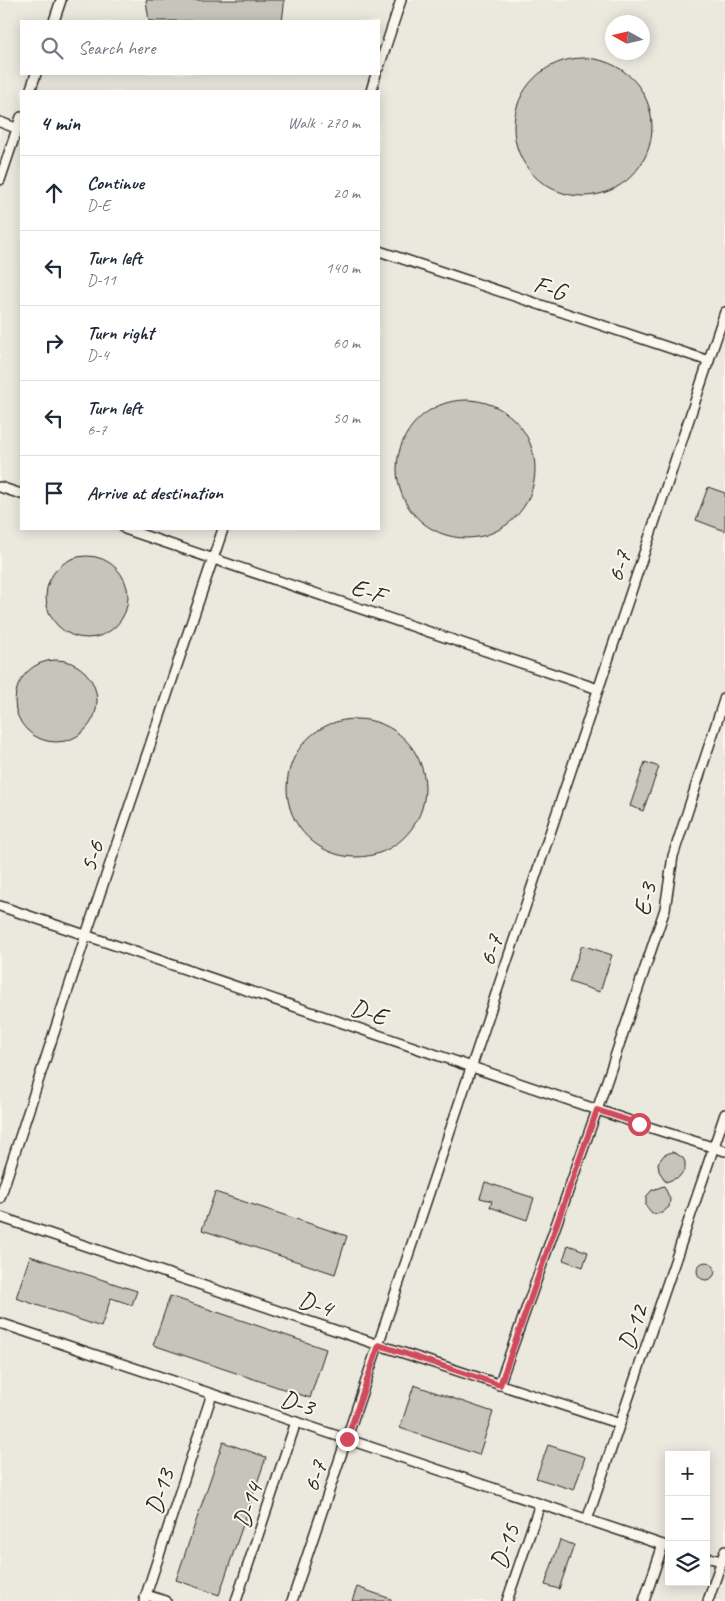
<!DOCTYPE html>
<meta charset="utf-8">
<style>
:root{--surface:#fff;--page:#f2f2f3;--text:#1f2937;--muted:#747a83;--line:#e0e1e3}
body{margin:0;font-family:Caveat,sans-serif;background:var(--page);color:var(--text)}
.controls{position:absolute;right:15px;bottom:15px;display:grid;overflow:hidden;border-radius:0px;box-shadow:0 2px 12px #0003}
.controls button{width:45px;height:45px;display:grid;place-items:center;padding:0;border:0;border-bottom:1px solid var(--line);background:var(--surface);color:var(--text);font:25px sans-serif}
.compass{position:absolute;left:605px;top:15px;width:45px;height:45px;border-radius:50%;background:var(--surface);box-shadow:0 2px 12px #0003;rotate:278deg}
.stop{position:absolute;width:15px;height:15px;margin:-11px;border:4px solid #d1495b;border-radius:50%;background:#fff}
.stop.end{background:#d1495b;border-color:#fff;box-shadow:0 1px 5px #0008}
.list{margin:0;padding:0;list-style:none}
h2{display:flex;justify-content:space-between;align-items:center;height:65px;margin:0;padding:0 20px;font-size:21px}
h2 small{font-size:16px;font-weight:400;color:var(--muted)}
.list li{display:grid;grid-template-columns:32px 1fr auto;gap:15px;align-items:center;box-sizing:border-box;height:75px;padding:0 20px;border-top:1px solid var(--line)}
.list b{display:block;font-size:19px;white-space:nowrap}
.list p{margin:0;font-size:16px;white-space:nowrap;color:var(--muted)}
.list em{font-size:16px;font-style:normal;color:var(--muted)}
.icon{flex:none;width:28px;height:28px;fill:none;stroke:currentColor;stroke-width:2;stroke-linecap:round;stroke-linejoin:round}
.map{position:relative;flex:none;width:725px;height:1601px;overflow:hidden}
.search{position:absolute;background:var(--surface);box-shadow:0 2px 12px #0003;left:20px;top:20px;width:360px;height:55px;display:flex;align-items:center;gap:12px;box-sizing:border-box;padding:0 18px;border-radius:0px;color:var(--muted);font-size:19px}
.panel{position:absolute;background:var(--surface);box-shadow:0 2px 12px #0003;left:20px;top:90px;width:360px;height:440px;border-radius:0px}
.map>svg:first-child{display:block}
.built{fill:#ebe8de;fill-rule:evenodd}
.building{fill:#c7c4bc;stroke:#2b2b2b}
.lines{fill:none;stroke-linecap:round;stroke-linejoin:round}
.service-casing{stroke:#2b2b2b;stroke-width:12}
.service{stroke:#fbf7ec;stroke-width:9}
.route{stroke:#d1495b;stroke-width:6}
.labels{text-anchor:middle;stroke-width:4;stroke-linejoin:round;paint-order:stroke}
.street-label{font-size:25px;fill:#2b2b2b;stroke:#fbf7ec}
</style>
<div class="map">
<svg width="725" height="1601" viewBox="0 0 725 1601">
<rect width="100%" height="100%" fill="#fbf7ec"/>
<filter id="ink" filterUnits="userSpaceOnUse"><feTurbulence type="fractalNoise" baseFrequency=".02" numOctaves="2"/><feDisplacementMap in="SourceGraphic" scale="10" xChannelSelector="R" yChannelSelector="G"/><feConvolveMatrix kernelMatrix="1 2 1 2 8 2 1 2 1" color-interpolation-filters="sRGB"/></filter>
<g filter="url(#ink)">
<path class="built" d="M 0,0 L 725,0 L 725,1601 L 0,1601 ZM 21,21 L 379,21 L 379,74 L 21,74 ZM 612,22 L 642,22 L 642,52 L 612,52 ZM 21,91 L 379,91 L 379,529 L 21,529 ZM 669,1455 L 706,1455 L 706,1582 L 669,1582 Z"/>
<g class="building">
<polygon points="146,0 284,0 284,6 282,21 149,21"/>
<circle cx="583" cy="127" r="69"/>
<circle cx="466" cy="469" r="69"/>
<polygon points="708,487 725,493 725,531 696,520"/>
<circle cx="87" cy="597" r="41"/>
<circle cx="56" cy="701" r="41"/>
<circle cx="356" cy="788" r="69"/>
<polygon points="645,762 659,767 643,811 630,806"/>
<polygon points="582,945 612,955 600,992 569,982"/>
<polygon points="672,1152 677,1154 683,1158 685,1162 685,1169 679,1177 666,1182 659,1171 658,1163 664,1155"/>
<polygon points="485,1182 534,1198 527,1220 490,1207 492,1201 480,1198"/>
<polygon points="664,1186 670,1199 669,1207 662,1213 657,1214 652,1213 646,1206 646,1197 652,1190"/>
<polygon points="215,1192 347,1236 335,1274 202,1230"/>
<polygon points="568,1245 588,1252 583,1267 563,1260"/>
<polygon points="30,1256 137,1291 132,1305 111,1298 101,1327 16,1298"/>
<circle cx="706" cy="1271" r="9"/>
<polygon points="170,1296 326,1349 310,1398 153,1345"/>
<polygon points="414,1385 493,1412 479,1455 400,1428"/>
<polygon points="223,1442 266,1457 219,1595 176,1580"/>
<polygon points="548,1445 585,1457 574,1490 536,1478"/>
<polygon points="560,1540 574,1545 559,1589 545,1585"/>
<polygon points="357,1587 391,1599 391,1601 352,1601"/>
</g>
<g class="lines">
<defs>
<g id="service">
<polyline points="54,21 61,0"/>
<polyline points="379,67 401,0"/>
<polyline points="30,91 36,74"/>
<polyline points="371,91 376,74"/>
<polyline points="0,122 21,130"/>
<polyline points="0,180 21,117"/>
<polyline points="379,251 709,361"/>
<polyline points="0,487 21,494"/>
<polyline points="125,529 598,689"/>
<polyline points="0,906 639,1124 725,1151"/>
<polyline points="0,1198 86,935 223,529"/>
<polyline points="0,1217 379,1345 620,1424"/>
<polyline points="0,1323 669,1547"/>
<polyline points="499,1385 597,1110 665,909 673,856 725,697"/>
<polyline points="587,1520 725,1114"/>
<polyline points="706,1557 721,1561"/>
<polyline points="146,1595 166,1601"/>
<polyline points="144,1601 212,1394"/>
<polyline points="236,1601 296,1422"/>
<polyline points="292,1601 725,312"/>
<polyline points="507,1601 540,1504"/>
<polyline points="644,1601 663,1545"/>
<polyline points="708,1601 725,1551"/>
</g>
</defs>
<use href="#service" class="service-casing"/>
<use href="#service" class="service"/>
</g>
</g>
<g class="lines" filter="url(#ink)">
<polyline class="route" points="347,1439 379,1345 500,1385 597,1110 639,1124"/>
</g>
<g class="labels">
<g class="street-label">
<text transform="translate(550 287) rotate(18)" y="9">F-G</text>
<text transform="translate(618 566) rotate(-71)" y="9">6-7</text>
<text transform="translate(368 590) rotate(19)" y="9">E-F</text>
<text transform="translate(91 856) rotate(-71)" y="9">5-6</text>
<text transform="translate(644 899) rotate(-77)" y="9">E-3</text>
<text transform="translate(490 950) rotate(-71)" y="9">6-7</text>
<text transform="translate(369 1011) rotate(19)" y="9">D-E</text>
<text transform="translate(316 1303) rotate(19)" y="9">D-4</text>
<text transform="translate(632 1327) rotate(-71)" y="9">D-12</text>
<text transform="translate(298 1402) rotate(18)" y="9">D-3</text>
<text transform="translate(314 1476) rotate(-71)" y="9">6-7</text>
<text transform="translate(159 1491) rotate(-72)" y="9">D-13</text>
<text transform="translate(247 1505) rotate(-71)" y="9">D-14</text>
<text transform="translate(504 1546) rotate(-71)" y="9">D-15</text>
</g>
</g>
</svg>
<div class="controls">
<button>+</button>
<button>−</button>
<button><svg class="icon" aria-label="layers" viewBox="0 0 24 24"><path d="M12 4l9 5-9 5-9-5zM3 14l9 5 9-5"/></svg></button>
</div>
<svg class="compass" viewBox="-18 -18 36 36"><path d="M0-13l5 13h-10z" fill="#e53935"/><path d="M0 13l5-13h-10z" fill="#747a83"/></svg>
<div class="stop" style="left:639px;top:1124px"></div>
<div class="stop end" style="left:347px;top:1439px"></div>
<div class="search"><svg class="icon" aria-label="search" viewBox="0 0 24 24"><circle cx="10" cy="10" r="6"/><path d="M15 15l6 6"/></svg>Search here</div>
<section class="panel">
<h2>4 min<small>Walk · 270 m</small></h2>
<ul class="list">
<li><svg class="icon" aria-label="ahead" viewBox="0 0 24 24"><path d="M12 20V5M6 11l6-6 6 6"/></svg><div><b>Continue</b><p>D-E</p></div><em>20 m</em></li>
<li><svg class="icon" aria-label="left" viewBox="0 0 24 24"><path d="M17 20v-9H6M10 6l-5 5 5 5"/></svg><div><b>Turn left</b><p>D-11</p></div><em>140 m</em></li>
<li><svg class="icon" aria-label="right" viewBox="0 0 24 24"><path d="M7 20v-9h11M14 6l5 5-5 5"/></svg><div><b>Turn right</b><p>D-4</p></div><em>60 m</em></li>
<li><svg class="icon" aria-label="left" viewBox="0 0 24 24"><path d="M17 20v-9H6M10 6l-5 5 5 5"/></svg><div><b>Turn left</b><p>6-7</p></div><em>50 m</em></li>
<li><svg class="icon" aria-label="arrive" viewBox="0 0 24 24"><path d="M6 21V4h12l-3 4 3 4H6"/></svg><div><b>Arrive at destination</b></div></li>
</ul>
</section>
</div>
